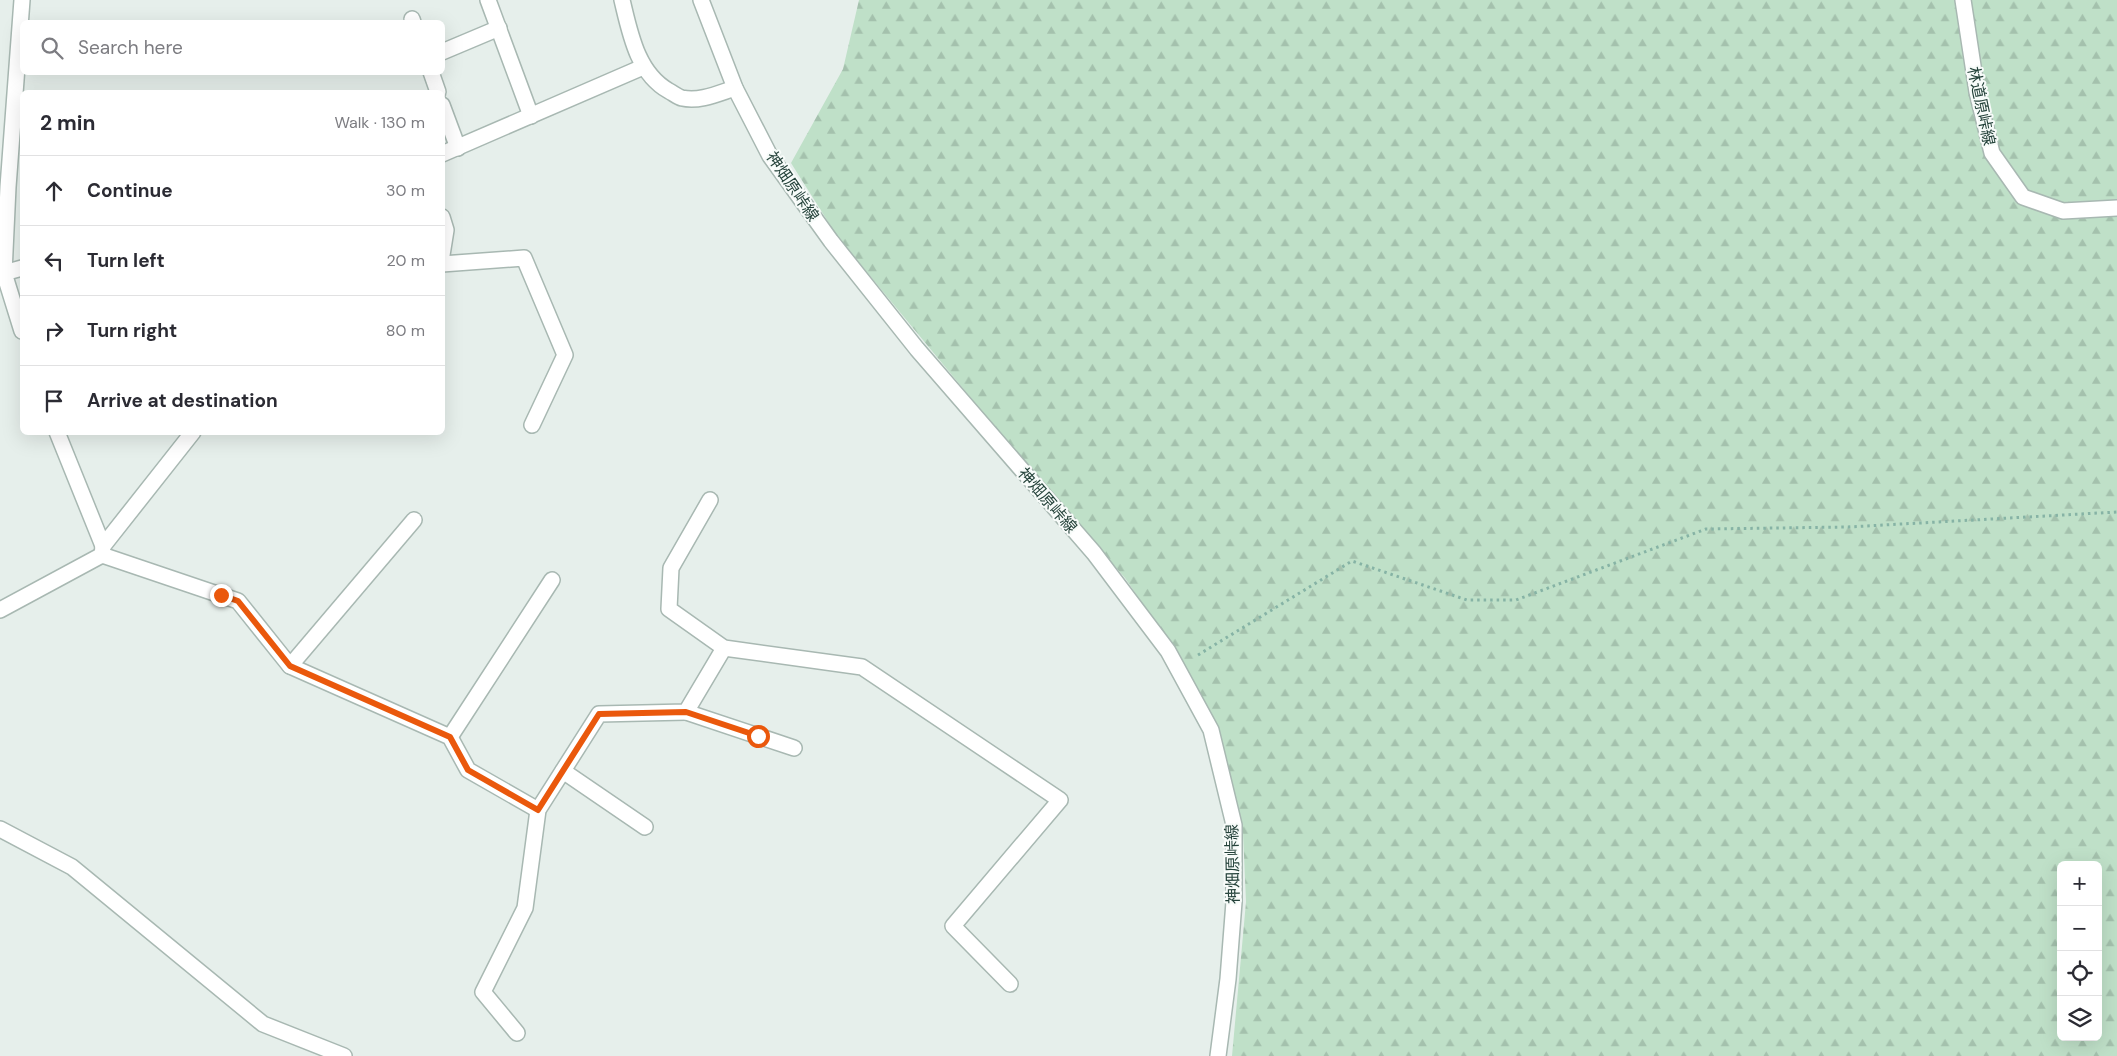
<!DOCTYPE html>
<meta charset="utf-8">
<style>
:root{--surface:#fff;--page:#f7f7f7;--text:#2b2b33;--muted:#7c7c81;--line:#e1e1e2}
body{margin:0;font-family:"DM Sans","Noto Sans JP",sans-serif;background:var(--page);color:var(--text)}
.controls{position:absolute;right:15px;bottom:15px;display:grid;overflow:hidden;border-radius:8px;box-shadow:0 5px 20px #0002}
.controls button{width:45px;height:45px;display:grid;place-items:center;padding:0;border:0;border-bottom:1px solid var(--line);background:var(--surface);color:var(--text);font:25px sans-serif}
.stop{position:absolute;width:15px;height:15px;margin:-11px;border:4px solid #ea580c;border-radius:50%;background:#fff}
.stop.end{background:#ea580c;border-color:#fff;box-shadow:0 1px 5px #0008}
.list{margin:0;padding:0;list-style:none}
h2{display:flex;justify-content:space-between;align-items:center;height:65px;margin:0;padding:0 20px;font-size:21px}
h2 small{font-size:16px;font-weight:400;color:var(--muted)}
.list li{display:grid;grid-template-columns:32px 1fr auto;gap:15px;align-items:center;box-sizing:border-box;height:70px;padding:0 20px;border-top:1px solid var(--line)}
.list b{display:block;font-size:19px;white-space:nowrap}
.list em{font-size:16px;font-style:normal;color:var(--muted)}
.icon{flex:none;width:28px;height:28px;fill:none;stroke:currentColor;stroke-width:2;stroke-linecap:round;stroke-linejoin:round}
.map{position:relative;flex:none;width:2117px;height:1056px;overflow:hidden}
.search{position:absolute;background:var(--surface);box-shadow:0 5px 20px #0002;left:20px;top:20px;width:425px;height:55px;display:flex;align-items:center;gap:12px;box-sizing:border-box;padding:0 18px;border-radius:8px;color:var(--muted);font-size:19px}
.panel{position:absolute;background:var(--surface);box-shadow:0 5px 20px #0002;left:20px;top:90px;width:425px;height:345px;border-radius:8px}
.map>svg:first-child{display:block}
.forest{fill:url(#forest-firs);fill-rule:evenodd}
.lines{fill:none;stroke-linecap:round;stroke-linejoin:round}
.minor-casing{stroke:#a8b8b2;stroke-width:18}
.path{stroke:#86b3a5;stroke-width:3;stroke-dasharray:2.5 4;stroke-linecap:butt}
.minor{stroke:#fff;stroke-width:15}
.route{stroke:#ea580c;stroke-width:6}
.labels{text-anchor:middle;stroke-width:4;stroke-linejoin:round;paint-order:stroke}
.street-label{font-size:16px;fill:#24423a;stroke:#f7fbf9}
</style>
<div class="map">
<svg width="2117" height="1056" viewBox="0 0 2117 1056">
<defs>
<pattern id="forest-firs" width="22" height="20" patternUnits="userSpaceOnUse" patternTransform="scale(1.25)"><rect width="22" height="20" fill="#bfe0c8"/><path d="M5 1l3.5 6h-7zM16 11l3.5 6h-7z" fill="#a4c1ad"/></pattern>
</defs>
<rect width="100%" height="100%" fill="#e6efeb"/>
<path class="forest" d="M 859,0 L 2117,0 L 2117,1056 L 1232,1056 L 1246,902 L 1243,832 L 1222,743 L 1184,664 L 1125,578 L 994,426 L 837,236 L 791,163 L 843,69 ZM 2061,865 L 2098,865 L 2098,1037 L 2061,1037 Z"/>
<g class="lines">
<defs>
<g id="minor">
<polyline points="22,0 8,187 4,273 22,331"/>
<polyline points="488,0 531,116"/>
<path d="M 622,0 C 630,33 637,73 669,91 C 673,93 678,97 682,98 C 700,102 719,93 735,88"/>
<polyline points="701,0 735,88 770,156 831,241 917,349 1094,553 1168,651 1211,730 1234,825 1234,902 1228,979 1218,1056"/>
<polyline points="1963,0 1977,92 1992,153 2023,197 2063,211 2117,208"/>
<polyline points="412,19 413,22"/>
<polyline points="442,52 499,28"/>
<polyline points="431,72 438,92"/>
<polyline points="442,105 458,148"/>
<polyline points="442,154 643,67"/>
<polyline points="442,217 446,230 442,255"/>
<polyline points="442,264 524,258 565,355 532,425"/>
<polyline points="0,274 22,268"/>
<polyline points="57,432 103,546"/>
<polyline points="710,500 671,568 669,609 724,648 862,667 1060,800 953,926 1010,984"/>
<polyline points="102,555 103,546 193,432"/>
<polyline points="0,610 102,555 238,601 290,666 450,737 468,770 538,810"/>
<polyline points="290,666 414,520"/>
<polyline points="686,712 794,748"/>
<polyline points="450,737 552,580"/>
<polyline points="563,771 645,827"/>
<polyline points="0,829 72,867 263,1024 344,1056"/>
<polyline points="517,1033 483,992 525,908 538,810 599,714 686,712 724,648"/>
</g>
</defs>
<use href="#minor" class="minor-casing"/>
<polyline class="path" points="1198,655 1352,561 1467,600 1516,600 1706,529 1848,527 2117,512"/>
<use href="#minor" class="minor"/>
</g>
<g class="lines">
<polyline class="route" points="221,595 238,601 290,666 450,737 468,770 538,810 599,714 686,712 758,736"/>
</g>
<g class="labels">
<g class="street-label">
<text transform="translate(1982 106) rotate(78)" y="6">林道原峠線</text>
<text transform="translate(793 186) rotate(56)" y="6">神畑原峠線</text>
<text transform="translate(1048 500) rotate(49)" y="6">神畑原峠線</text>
<text transform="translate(1232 864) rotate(-91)" y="6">神畑原峠線</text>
</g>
</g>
</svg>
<div class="controls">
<button>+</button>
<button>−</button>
<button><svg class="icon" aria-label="locate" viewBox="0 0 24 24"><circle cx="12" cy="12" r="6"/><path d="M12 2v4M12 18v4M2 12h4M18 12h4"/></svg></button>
<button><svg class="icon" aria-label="layers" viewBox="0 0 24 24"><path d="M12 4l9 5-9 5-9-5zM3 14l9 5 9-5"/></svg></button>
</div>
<div class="stop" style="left:758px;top:736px"></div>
<div class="stop end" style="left:221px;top:595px"></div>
<div class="search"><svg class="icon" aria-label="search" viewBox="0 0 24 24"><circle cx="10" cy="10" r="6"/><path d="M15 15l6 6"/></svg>Search here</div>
<section class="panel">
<h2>2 min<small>Walk · 130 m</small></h2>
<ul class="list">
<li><svg class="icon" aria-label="ahead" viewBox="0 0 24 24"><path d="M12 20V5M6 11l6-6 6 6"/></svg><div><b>Continue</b></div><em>30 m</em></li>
<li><svg class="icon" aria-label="left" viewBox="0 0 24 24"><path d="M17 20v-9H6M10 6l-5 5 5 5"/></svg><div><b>Turn left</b></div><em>20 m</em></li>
<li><svg class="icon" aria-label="right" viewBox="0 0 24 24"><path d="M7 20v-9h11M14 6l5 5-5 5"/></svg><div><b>Turn right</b></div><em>80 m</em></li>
<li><svg class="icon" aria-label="arrive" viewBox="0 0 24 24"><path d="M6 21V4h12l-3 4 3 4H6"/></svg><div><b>Arrive at destination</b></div></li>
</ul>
</section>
</div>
